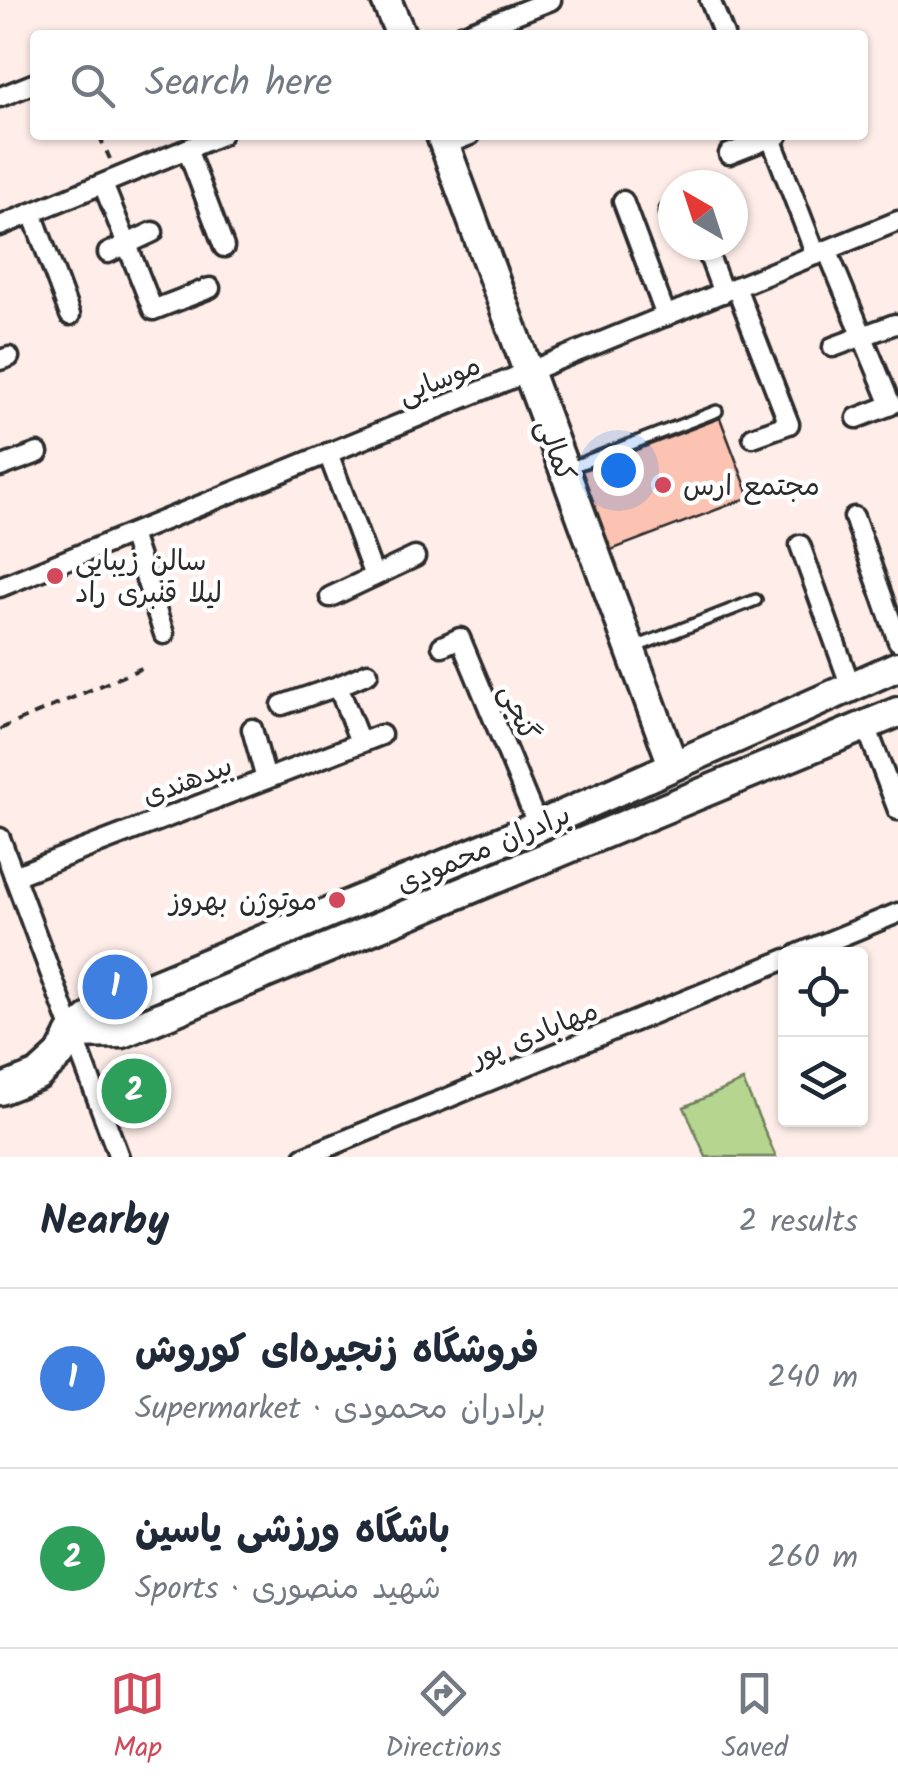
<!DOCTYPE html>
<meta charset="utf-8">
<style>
:root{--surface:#fff;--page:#f2f2f3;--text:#1f2937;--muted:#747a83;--line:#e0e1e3;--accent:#d1495b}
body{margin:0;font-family:Kalam,"Playpen Sans Arabic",sans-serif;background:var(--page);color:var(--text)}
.controls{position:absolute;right:30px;bottom:30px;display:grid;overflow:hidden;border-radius:10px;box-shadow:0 2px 8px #0004}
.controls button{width:90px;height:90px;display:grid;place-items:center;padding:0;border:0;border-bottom:2px solid var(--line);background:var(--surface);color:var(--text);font:50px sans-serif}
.compass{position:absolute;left:658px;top:170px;width:90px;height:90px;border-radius:50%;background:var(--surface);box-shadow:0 2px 8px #0004;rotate:321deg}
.you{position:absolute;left:618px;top:470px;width:35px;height:35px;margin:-25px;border:8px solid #fff;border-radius:50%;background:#1a73e8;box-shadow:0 0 0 15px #1a73e833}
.badge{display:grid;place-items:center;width:65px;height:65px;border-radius:50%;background:var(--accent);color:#fff;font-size:32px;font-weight:700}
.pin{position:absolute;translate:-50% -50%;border:5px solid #fff;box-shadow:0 2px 10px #0006}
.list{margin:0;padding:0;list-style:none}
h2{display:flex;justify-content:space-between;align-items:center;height:130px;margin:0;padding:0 40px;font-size:42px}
h2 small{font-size:32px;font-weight:400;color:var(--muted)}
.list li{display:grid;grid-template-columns:65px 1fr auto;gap:30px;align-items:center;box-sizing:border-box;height:180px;padding:0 40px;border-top:2px solid var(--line)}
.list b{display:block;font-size:38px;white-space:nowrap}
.list p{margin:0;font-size:32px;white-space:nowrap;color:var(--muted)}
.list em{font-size:32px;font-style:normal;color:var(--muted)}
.icon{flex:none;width:55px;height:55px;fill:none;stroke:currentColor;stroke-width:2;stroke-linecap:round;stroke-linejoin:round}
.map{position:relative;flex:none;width:898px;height:1157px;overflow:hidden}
.search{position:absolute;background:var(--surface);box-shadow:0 2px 8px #0004;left:30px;right:30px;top:30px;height:110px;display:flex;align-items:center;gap:25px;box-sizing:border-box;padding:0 35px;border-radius:10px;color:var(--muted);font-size:38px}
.sheet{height:490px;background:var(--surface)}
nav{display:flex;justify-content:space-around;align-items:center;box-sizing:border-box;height:140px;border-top:2px solid var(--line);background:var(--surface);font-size:28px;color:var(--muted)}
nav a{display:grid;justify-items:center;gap:5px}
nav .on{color:var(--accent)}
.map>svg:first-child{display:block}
.green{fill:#b6d690;stroke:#70805e;stroke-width:2.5}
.building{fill:#fcc3b2;stroke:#2b2b2b;stroke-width:2.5}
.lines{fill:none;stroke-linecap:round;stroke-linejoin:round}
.service-casing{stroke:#2b2b2b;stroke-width:16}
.minor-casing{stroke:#2b2b2b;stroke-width:25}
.secondary-casing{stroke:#2b2b2b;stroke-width:35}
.path{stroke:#2b2b2b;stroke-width:4;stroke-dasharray:10 8;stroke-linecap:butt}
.service{stroke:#fff;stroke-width:9}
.minor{stroke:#fff;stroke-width:18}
.secondary{stroke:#fff;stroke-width:28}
.poi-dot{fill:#d1495b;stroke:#fff;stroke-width:4}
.labels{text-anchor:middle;stroke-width:9;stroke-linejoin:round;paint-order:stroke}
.street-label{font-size:28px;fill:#2b2b2b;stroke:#fff}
.poi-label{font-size:28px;fill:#2b2b2b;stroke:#fff;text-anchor:start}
</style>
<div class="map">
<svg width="898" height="1157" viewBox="0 0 898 1157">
<rect width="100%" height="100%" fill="#feede8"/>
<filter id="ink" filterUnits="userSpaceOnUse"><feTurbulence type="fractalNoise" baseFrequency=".01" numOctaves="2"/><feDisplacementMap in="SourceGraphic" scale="20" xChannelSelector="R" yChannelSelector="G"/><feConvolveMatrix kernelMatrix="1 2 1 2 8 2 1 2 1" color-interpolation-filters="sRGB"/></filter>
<g filter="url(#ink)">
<polygon class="green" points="743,1081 776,1157 706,1157 684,1107"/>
<polygon class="building" points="720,418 750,497 606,552 576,473"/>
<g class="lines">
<defs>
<g id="service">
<polyline points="566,469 717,411"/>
<polyline points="633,648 756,600"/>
</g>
<g id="minor">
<polyline points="710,0 724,35"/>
<polyline points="462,35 551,0"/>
<polyline points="0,97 35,83"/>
<polyline points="771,138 816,255"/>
<polyline points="444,145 470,135"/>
<polyline points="187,149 224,247"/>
<polyline points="729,154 778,135"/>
<polyline points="103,184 153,310 210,288"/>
<polyline points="623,201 666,316"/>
<polyline points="669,212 673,210"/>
<polyline points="32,213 70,315"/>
<polyline points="0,226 221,135"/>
<polyline points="705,245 723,293"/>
<polyline points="827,250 891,405 857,418"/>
<polyline points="108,253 153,232"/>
<polyline points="736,287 789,424 753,437"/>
<polyline points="833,347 895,324"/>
<polyline points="0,360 9,357"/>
<polyline points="328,453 374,576"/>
<polyline points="0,467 38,453"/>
<polyline points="854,517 898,641"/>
<polyline points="131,534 164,634"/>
<polyline points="800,545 851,687"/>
<polyline points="0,587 898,221"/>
<polyline points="330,597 415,557"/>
<polyline points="442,646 460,638 538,826"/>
<polyline points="338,686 368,673"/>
<polyline points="282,705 338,686 360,742"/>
<polyline points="866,726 898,810"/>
<polyline points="252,729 266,779"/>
<polyline points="0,838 119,1157"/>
<polyline points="14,876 381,735"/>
<polyline points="798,954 898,913"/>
<polyline points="304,1157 786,959"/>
</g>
<g id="secondary">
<polyline points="386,0 401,35"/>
<polyline points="441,135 673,765"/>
<polyline points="71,1034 122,1033 898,712"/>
<polyline points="0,1090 38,1075 60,1055 71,1034 106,1005 538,826 898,666"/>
</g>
</defs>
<use href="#service" class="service-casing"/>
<use href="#minor" class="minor-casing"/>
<use href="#secondary" class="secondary-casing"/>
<g class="path">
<polyline points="99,135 110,159"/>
<polyline points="0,729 144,667"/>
</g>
<use href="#service" class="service"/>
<use href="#minor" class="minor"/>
<use href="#secondary" class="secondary"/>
</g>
</g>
<g class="poi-dot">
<circle cx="663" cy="485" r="10"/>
<circle cx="55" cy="576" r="10"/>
<circle cx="337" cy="900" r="10"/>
</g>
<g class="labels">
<g class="street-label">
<text transform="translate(439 379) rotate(-22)" y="10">موسایی</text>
<text transform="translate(557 450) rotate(70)" y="10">کمالی</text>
<text transform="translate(520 712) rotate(67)" y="10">گنجی</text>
<text transform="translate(187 780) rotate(-21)" y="10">بیدهندی</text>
<text transform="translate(483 848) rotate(-23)" y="10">برادران محمودی</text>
<text transform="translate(534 1033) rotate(-22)" y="10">مهابادی پور</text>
</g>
<g class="poi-label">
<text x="683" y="495">مجتمع ارس</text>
<text x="75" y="570">سالن زیبایی<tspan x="75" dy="32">لیلا قنبری راد</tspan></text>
<text x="317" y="910" text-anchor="end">موتوژن بهروز</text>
</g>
</g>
</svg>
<div class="controls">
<button><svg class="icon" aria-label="locate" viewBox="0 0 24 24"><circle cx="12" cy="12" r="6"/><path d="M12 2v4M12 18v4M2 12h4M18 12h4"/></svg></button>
<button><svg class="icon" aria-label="layers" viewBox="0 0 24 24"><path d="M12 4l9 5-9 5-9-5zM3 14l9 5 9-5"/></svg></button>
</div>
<svg class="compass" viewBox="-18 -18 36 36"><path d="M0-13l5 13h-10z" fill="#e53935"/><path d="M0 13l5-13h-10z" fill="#747a83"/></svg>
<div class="you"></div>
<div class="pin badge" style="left:115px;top:987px;background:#3f7fe0">1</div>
<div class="pin badge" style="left:134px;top:1091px;background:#2e9e5b">2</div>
<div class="search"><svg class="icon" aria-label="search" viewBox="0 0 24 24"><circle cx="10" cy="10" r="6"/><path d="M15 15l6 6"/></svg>Search here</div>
</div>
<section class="sheet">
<h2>Nearby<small>2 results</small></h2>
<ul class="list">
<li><span class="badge" style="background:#3f7fe0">1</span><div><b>فروشگاه زنجیره‌ای کوروش</b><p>Supermarket · برادران محمودی</p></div><em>240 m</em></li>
<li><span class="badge" style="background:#2e9e5b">2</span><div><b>باشگاه ورزشی یاسین</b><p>Sports · شهید منصوری</p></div><em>260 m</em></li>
</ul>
</section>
<nav>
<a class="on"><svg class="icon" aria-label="map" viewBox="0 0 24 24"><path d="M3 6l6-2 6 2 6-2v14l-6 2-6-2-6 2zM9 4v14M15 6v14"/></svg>Map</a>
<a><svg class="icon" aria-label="directions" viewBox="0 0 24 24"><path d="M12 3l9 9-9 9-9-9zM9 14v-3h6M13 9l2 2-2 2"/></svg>Directions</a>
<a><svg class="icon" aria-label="saved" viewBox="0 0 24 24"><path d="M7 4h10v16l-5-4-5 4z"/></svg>Saved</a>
</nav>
